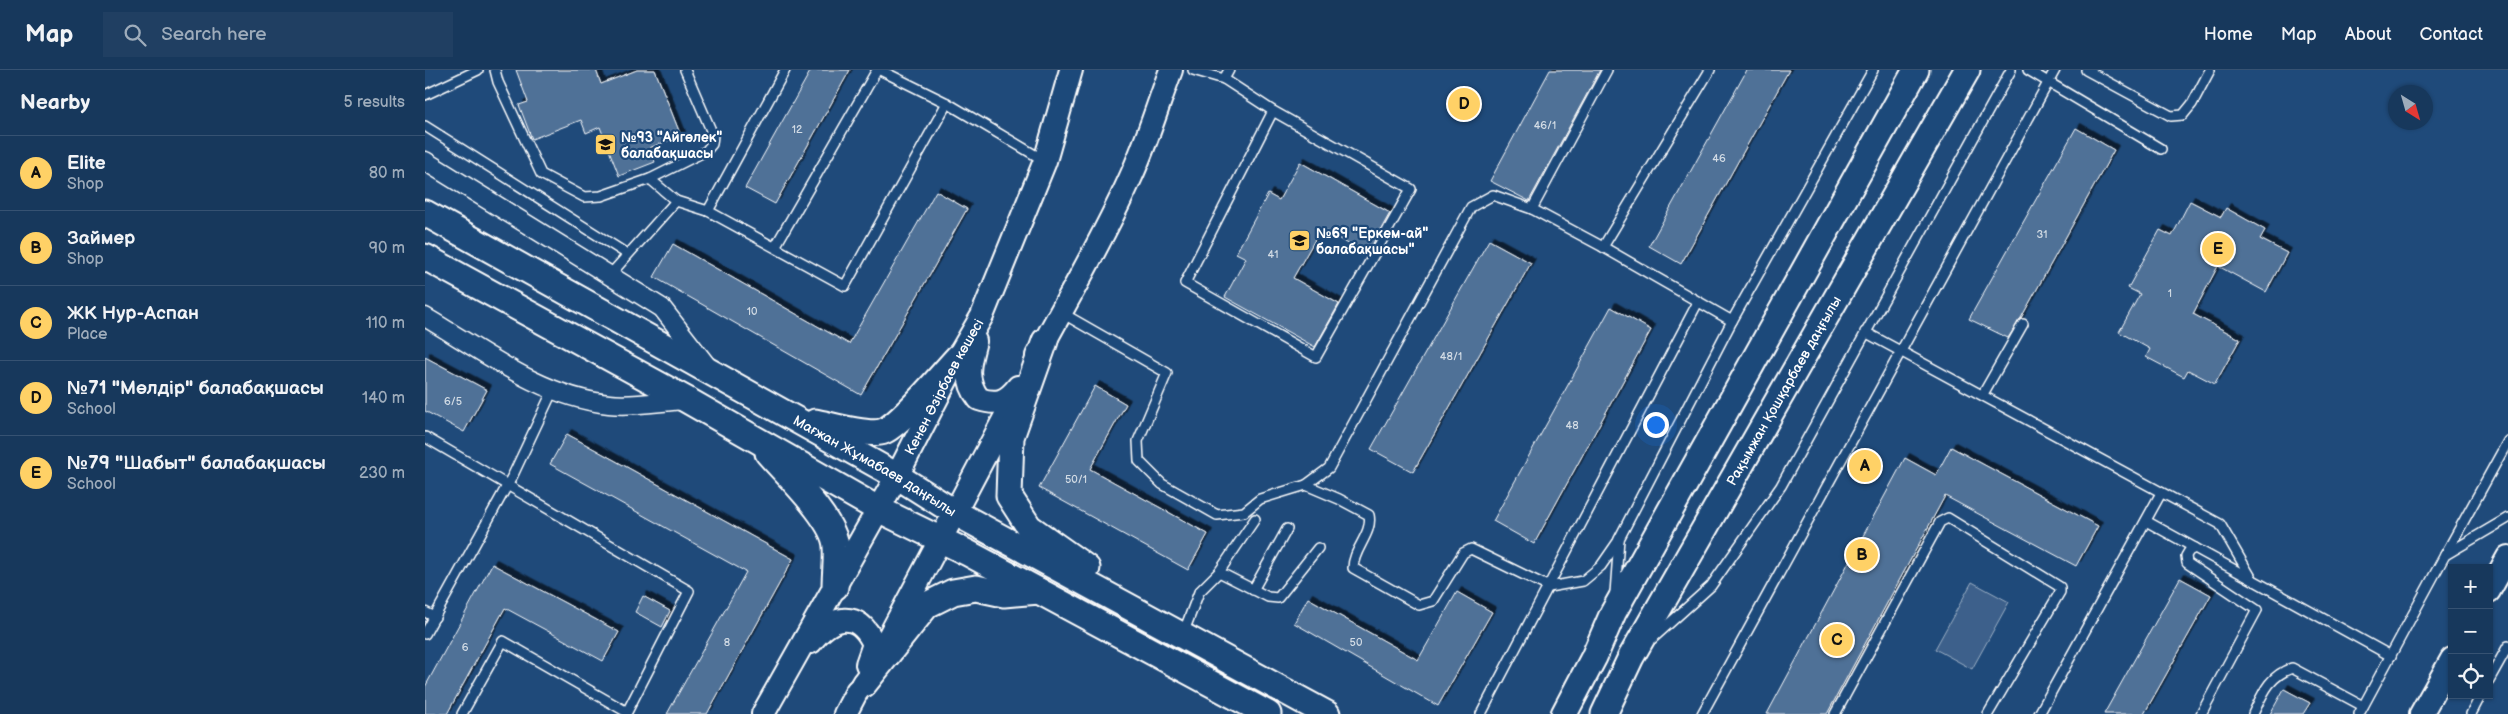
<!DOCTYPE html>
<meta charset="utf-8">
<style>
:root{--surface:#17385c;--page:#203f62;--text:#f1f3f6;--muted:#9eacbb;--line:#365272;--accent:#ffd166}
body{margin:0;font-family:"Balsamiq Sans",sans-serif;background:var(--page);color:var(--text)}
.controls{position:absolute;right:15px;bottom:15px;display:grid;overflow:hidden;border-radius:0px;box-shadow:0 1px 4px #0004}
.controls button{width:45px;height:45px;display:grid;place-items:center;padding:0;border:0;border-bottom:1px solid var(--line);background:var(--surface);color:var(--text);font:25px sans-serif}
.compass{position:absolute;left:1963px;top:15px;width:45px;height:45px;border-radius:50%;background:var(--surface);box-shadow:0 1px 4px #0004;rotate:143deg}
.you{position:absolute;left:1230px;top:354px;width:18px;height:18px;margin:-12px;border:4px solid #fff;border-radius:50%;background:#1a73e8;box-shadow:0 0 0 8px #1a73e833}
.badge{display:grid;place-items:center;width:32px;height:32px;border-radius:50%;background:var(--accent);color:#111;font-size:16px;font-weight:700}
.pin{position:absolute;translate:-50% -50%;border:2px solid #fff;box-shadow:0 1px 5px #0006}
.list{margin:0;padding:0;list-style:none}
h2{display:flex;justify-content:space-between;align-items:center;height:65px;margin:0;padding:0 20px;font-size:21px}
h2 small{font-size:16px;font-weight:400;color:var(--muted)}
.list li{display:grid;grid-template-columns:32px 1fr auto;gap:15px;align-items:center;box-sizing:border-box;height:75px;padding:0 20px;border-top:1px solid var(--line)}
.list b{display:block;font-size:19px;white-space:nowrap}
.list p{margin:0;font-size:16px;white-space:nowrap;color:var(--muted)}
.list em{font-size:16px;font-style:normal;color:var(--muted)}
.icon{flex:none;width:28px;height:28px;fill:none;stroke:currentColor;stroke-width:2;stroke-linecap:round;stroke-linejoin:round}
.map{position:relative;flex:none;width:2083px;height:644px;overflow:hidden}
header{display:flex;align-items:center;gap:30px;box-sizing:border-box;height:70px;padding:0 25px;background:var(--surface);border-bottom:1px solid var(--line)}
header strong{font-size:24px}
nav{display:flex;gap:28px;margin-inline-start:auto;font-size:18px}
.search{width:350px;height:45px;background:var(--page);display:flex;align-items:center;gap:12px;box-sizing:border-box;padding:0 18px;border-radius:0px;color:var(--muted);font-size:19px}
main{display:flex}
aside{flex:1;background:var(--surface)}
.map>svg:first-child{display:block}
.green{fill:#3c618b;stroke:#9eb0c5}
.building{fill:#507197;stroke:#fff;filter:url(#shadow)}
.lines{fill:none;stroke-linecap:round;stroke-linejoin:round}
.service-casing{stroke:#fff;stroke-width:12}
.minor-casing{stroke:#fff;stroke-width:21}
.tertiary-casing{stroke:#fff;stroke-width:26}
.secondary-casing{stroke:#fff;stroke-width:29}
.service{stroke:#1f4a7a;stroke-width:9}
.minor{stroke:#1f4a7a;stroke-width:18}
.tertiary{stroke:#1f4a7a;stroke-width:22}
.secondary{stroke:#1f4a7a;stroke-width:25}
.labels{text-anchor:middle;stroke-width:4.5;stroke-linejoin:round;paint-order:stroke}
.number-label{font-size:11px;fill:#d3dce5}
.poi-label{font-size:14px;font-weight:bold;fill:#fff;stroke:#1f4a7a;text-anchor:start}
.street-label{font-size:14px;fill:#fff;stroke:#1f4a7a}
</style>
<header>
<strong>Map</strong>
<div class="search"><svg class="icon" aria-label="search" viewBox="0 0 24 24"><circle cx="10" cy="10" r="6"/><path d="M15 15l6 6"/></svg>Search here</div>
<nav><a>Home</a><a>Map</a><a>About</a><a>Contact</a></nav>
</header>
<main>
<aside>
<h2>Nearby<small>5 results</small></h2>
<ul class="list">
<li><span class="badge">A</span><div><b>Elite</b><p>Shop</p></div><em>80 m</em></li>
<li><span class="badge">B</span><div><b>Займер</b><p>Shop</p></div><em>90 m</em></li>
<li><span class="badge">C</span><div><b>ЖК Нур-Аспан</b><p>Place</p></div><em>110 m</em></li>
<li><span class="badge">D</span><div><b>№71 &quot;Мөлдір&quot; балабақшасы</b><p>School</p></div><em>140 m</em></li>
<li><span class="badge">E</span><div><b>№79 &quot;Шабыт&quot; балабақшасы</b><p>School</p></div><em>230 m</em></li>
</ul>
</aside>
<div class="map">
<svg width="2083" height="644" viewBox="0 0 2083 644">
<defs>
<filter id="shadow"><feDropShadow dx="4.5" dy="-4.5" stdDeviation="0" flood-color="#0009"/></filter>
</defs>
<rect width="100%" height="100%" fill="#1f4a7a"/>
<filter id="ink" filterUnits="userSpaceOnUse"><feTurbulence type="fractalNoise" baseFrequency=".02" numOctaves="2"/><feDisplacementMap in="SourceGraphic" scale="10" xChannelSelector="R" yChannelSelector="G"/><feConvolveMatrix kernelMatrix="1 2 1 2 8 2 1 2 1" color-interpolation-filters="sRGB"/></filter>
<g filter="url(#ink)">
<polygon class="green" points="1547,512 1584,532 1547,599 1510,579"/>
<g class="building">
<polygon points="91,0 171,0 176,14 212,0 230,0 256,66 224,78 230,92 194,106 175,57 161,63 156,50 107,69 94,35 103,32"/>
<polygon points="386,0 425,0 350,134 320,118"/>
<polygon points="1125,0 1175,0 1104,131 1065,111"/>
<polygon points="1322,0 1364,0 1256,194 1224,176"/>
<polygon points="1651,58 1689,80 1596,248 1583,268 1544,249"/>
<polygon points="875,92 965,143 942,184 896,159 868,208 914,234 890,277 800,227 821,188 811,183 843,124 854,130"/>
<polygon points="511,121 542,139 436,325 229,207 248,174 424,274"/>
<polygon points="1765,131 1796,147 1801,138 1840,160 1835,169 1862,183 1841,222 1793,196 1768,244 1815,269 1790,314 1763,300 1759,307 1721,287 1725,279 1694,262 1715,224 1703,218 1735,160 1747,166"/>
<polygon points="1064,170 1106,193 988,402 946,379"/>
<polygon points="1186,237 1226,260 1109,474 1068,451"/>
<polygon points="0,287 62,320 39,362 0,341"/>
<polygon points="670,316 701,334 665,399 783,464 763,500 614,418"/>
<polygon points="142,364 368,489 282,644 242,644 321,502 125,394"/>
<polygon points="1526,377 1673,456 1651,496 1520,426 1402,644 1342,644 1480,388 1511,405"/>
<polygon points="67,494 194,562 178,591 80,538 22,644 0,644 0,617"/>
<polygon points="1755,508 1786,525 1719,644 1679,644"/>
<polygon points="1032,522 1067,542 1013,636 869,553 883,528 993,590"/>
<polygon points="218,526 245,541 237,557 210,542"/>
<polygon points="1859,619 1885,633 1878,644 1845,644"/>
</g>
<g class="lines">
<defs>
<g id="service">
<polyline points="70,0 73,12 116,104 159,127 176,126 225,109 281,81 287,74 288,65 260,0"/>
<polyline points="768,0 799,9 848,41 986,119 891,287 760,213 848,41"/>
<polyline points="1285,0 1178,177 1307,251"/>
<polyline points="1603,0 1736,79"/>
<polyline points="1661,0 1746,46 1758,45 1767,34 1785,0"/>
<polyline points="799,9 804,0"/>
<polyline points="0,25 53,0"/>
<polyline points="522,33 620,91"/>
<polyline points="0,56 202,184"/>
<polyline points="225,109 251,131"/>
<polyline points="283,141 420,216 522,33 455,0"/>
<polyline points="350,177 452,0"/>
<polyline points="1178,177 1107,139 1182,0"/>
<polyline points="184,206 251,131 283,141 360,0"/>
<polyline points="637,243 742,303 713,371 714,391 737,414 792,445 819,442 835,429 881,415 904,398 1046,137 1068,125 1107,139"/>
<polyline points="1440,262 1795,454 1827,509"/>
<polyline points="1558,324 1598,254"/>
<polyline points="0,367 264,521 202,642 78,571 37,644"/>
<path d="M 881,415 L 914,429 L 944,445 C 948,464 928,479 928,498 L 994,535 L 1008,531 L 1038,483 L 1046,479 L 1124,517 L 1158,511 L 1176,496 L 1194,470"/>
<polyline points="1721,451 1966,586"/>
<polyline points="1770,478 1764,481 1761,486 1762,493 1832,540 1776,644"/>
<polyline points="2020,485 2083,371"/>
<polyline points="794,502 843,527 853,528 893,478"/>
<polyline points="828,520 862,459"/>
<polyline points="1190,523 1194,469 1307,251 1448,0"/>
<polyline points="0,542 10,547"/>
<polyline points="0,564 88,405 128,320"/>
<polyline points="758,564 774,522 794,502 830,449"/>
<polyline points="1227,569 1286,516 1356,416 1586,0"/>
<polyline points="2064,610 2083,576"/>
<polyline points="1056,644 1273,232"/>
<polyline points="1277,644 1630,0"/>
<polyline points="1410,644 1515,452 1523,448 1635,517 1635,522 1563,644"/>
<polyline points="1614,644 1736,423"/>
<path d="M 1828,644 C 1838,623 1844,606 1867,598 L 1938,636"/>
<polyline points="1934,644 2020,485 2083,448"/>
<polyline points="2046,644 2056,625"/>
</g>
<g id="minor">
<polyline points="0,91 237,238 282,296"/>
<path d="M 0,247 C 58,281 116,327 184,334 C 209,337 236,331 261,330"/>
</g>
<g id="tertiary">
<path d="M 550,271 C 544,293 539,310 554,329 C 572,335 581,332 593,317"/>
<path d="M 612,286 C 643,228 677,171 704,111 C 721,75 732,37 746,0"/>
<polyline points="2064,521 2083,487"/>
<path d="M 386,572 C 407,545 433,539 449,574 L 442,594"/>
<path id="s1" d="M 338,644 L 472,406 L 533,287 L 557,246 L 620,91 L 646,0"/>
<polyline points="420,644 432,621 439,614 594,321"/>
<polyline points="1996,644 2027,589"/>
</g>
<g id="secondary">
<path id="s2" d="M 0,143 L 472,406 L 529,442 L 902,644"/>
<polyline points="0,187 262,330 453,439 543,483 843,644"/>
<polyline points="620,271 586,367 584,426 604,457 662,498"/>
<path d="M 390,352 C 406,355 445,367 459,361 C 478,352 517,304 533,287"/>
<path d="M 343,383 C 362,405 410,450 411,477 C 412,490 410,504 410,517"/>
<polyline points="439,614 502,535 528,522 551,518 579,524 614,521"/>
<polyline points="1139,644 1169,587 1188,543 1491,0"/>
<path id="s3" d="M 1179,644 L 1206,587 L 1542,0"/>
</g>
</defs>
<use href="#service" class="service-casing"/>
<use href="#minor" class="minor-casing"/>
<use href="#tertiary" class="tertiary-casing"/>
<use href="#secondary" class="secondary-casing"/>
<use href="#service" class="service"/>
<use href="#minor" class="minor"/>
<use href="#tertiary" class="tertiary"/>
<use href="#secondary" class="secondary"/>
</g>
</g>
<defs>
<symbol id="school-square" viewBox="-11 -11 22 22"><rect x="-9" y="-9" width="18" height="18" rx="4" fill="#ffd166" stroke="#1f4a7a"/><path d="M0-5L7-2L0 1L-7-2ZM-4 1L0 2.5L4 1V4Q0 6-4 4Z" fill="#111"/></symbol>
</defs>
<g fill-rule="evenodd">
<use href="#school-square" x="168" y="62" width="25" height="25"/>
<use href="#school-square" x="862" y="158" width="25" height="25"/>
</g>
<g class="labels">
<g class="number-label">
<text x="1120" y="59">46/1</text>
<text x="372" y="63">12</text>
<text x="1294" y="92">46</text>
<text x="1617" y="168">31</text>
<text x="848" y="188">41</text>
<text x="1745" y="227">1</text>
<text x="327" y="245">10</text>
<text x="1026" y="290">48/1</text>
<text x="28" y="335">6/5</text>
<text x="1147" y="359">48</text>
<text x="651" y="413">50/1</text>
<text x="302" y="576">8</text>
<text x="931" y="576">50</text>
<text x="40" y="581">6</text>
</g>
<g class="poi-label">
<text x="196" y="72">№93 "Айгөлек"<tspan x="196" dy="16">балабақшасы</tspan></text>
<text x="891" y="168">№69 "Еркем-ай"<tspan x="891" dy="16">балабақшасы"</tspan></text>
</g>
<g class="street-label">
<text dy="5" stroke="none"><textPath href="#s1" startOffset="374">Кенен Әзірбаев көшесі</textPath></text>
<text dy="5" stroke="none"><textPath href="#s3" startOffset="370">Рақымжан Қошқарбаев даңғылы</textPath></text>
<text dy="5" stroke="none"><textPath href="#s2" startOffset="516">Мағжан Жұмабаев даңғылы</textPath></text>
</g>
</g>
</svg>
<div class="controls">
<button>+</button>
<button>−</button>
<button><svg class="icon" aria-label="locate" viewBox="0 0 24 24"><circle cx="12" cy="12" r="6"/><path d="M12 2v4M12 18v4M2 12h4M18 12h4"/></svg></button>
</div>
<svg class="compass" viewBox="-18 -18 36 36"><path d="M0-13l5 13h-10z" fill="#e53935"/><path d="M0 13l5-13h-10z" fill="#9eacbb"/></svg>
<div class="you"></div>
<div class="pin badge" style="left:1440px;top:396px">A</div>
<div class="pin badge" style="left:1437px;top:485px">B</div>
<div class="pin badge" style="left:1412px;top:570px">C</div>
<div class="pin badge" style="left:1039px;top:34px">D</div>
<div class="pin badge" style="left:1793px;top:179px">E</div>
</div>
</main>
